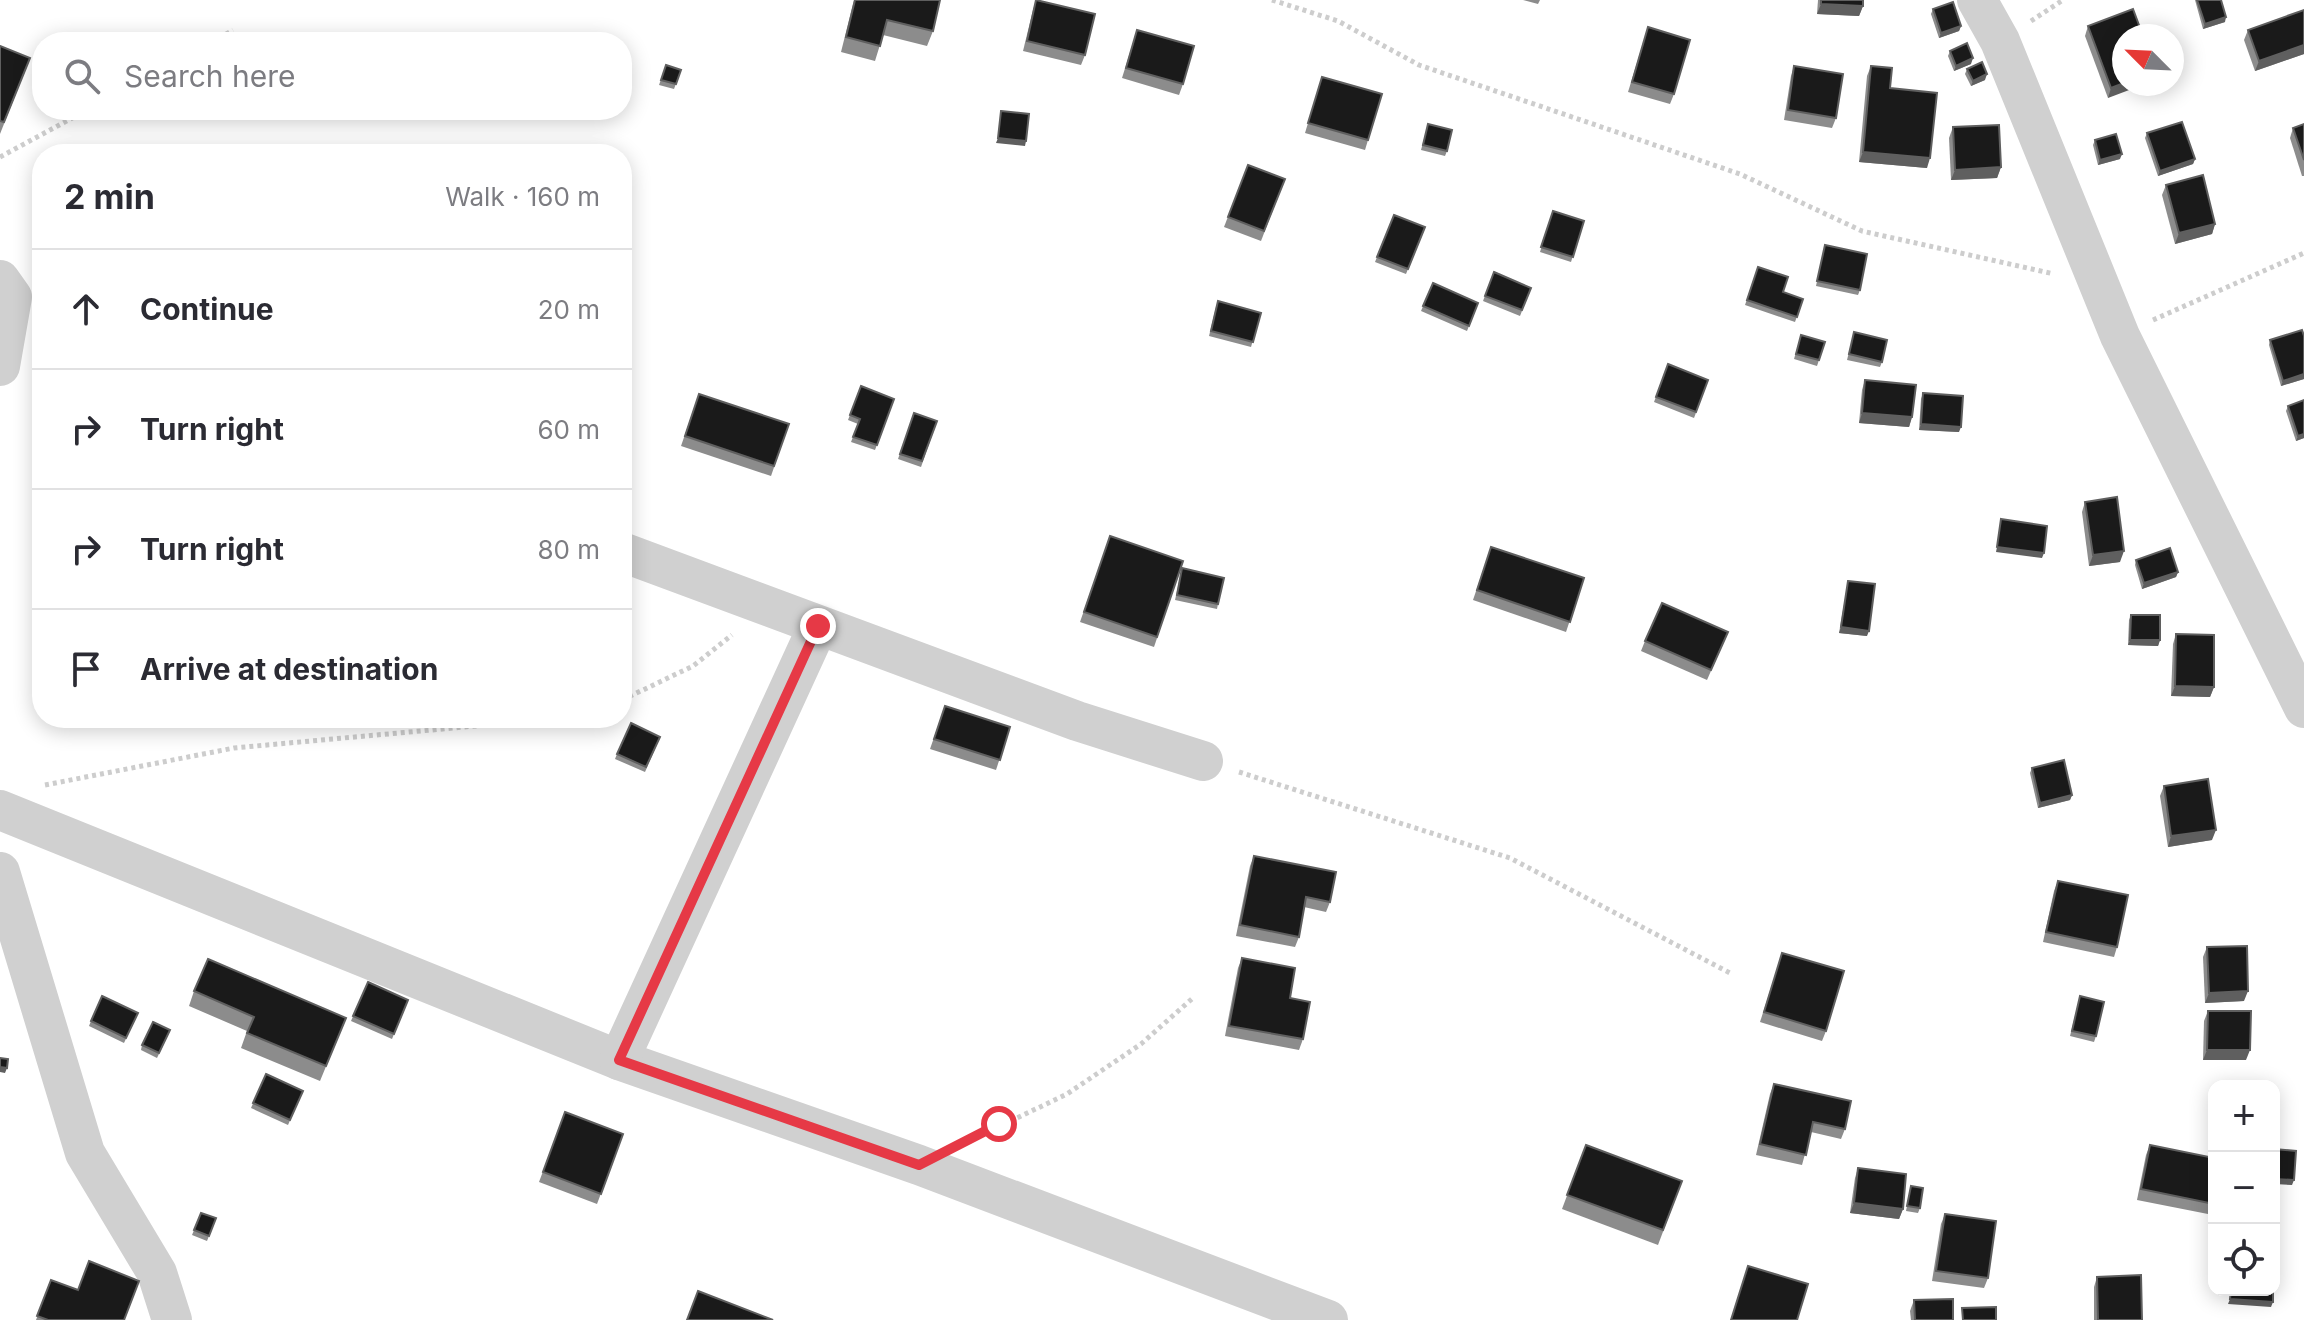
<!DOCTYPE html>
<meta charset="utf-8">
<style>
:root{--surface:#fff;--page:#f2f2f3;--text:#2b2b33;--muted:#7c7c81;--line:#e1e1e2}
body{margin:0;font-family:Inter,sans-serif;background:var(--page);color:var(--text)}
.controls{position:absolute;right:24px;bottom:24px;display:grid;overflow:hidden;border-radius:16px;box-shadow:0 4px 20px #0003}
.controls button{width:72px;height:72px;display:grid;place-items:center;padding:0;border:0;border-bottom:2px solid var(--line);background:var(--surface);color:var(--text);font:40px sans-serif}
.compass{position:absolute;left:2112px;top:24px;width:72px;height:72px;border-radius:50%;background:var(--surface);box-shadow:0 4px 20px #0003;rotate:294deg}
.stop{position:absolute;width:24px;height:24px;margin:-18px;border:6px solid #e63946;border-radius:50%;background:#fff}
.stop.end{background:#e63946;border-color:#fff;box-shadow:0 2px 8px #0008}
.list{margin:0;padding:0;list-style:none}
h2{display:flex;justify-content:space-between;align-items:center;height:104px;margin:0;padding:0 32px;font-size:34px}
h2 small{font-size:26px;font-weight:400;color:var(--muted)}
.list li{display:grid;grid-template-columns:52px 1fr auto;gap:24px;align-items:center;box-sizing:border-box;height:120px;padding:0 32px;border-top:2px solid var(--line)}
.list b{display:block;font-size:30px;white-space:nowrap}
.list em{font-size:26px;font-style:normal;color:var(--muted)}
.icon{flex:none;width:44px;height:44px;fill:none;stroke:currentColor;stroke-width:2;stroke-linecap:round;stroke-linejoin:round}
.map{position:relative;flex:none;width:2304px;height:1320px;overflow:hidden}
.search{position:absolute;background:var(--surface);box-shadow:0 4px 20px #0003;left:32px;top:32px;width:600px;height:88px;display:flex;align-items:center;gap:20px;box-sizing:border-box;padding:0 28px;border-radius:32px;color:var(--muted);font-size:30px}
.panel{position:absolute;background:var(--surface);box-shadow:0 4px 20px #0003;left:32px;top:144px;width:600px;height:584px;border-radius:32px}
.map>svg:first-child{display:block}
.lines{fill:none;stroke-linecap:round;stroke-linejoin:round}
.path{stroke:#cdcdcd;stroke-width:5;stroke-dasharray:4 4;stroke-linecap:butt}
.street{stroke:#d0d0d0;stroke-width:40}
.wall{fill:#8c8c8c}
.shaded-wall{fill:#5f5f5f}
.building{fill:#1a1a1a;stroke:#5f5f5f;stroke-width:2}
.route{stroke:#e63946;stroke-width:10}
</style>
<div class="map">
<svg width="2304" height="1320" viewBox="0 0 2304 1320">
<rect width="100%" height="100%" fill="#fff"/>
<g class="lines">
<g class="path">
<polyline points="1272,0 1338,21 1419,65 1740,174 1862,231 2054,274"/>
<polyline points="2031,21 2063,0"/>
<polyline points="212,42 233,30"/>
<polyline points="0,157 87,110"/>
<polyline points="2153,320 2304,253"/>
<polyline points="622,700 693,666 732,635"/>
<polyline points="1239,772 1510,858 1730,973"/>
<polyline points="45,785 234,748 563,718"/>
<polyline points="967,1142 1067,1094 1141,1044 1194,997"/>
</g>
<g class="street">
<polyline points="1977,0 2000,41 2120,336 2304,708"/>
<polyline points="0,280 12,297 0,366"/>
<polyline points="622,552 1077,721 1203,761"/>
<polyline points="0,810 619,1060 919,1165 1328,1320"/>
<polyline points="0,872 85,1153 157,1273 172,1320"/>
<polyline points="619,1060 818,626"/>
</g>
</g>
<g class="wall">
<polygon points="854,0 940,0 933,31 927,46 883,35 875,61 841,52"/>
<polygon points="1036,0 1085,55 1081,65 1023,51 1033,10"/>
<polygon points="1523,0 1540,0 1538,4"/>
<polygon points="1818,0 1863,0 1863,6 1859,16 1817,14"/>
<polygon points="2195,0 2221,0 2225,22 2203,29"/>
<polygon points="1933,9 1961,26 1959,31 1939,38 1931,14"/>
<polygon points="2304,10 2304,54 2255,71 2244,40 2248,30"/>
<polygon points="2088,26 2124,84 2108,98 2085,36"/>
<polygon points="1648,27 1674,94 1670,104 1628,92"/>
<polygon points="1137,30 1183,84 1179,95 1122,78"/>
<polygon points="0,46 30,58 0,134"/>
<polygon points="1950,51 1971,64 1954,71 1948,56"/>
<polygon points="666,65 681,70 674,89 659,85"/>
<polygon points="1794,66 1836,118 1832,128 1784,120 1791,76"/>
<polygon points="1871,66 1890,88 1927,168 1859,162 1867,76"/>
<polygon points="1967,69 1985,80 1971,86 1965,74"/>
<polygon points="1322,77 1368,140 1365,150 1305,133"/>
<polygon points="1428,124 1447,151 1445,156 1421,150"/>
<polygon points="2304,124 2304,176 2302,176 2290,138 2293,128"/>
<polygon points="1953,127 2001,167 1997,178 1951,180 1949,138"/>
<polygon points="2147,133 2195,159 2193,164 2158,176 2145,138"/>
<polygon points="2095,140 2120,159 2098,165 2093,145"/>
<polygon points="1248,165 1285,179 1261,241 1224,227"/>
<polygon points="2166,185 2215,224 2212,234 2175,244 2162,195"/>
<polygon points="1553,211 1584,221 1571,262 1540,252"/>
<polygon points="1394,215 1425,227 1406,274 1375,262"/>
<polygon points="1825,245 1860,290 1858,295 1816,286"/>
<polygon points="1758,267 1783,292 1803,299 1795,322 1745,305"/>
<polygon points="1494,272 1531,288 1520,316 1483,301"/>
<polygon points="1433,283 1478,303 1467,331 1421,311"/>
<polygon points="1216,307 1261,313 1251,347 1209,336"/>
<polygon points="1854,332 1882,362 1880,367 1847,360"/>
<polygon points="1801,335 1825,342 1817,366 1794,359"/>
<polygon points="2304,336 2304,379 2281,386 2269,345 2270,340"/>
<polygon points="1668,364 1708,380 1694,418 1654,402"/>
<polygon points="1865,380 1912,417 1909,427 1859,423 1862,390"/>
<polygon points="861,386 894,399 875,450 851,442 858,424 848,420"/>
<polygon points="1923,393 1959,432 1919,430 1921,399"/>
<polygon points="699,394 789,424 771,476 681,446"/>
<polygon points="2304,400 2304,438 2296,441 2286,411 2288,406"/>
<polygon points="914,413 937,421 921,467 898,459"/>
<polygon points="2085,502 2120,562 2089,566 2082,512"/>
<polygon points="1110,536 1183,561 1154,647 1080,622"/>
<polygon points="1491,547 1584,578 1566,632 1473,600"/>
<polygon points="2136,560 2178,572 2176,577 2142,589 2135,565"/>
<polygon points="1182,568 1218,604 1217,609 1175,600"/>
<polygon points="1848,581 1867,636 1839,633"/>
<polygon points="42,607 42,625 36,623"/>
<polygon points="2131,615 2160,640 2158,646 2128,645 2129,620"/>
<polygon points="1728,632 1707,680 1641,651 1645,641"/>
<polygon points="2176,634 2214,687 2210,697 2171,696 2173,644"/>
<polygon points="945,706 1010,727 996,770 930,749"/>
<polygon points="658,742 645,772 615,759 617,754"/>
<polygon points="2032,768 2072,795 2070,800 2038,808 2030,773"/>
<polygon points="2164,786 2212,840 2168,847 2160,796"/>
<polygon points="1254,856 1330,902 1326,912 1304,907 1299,937 1295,947 1236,936 1250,866"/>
<polygon points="2058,881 2117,947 2114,957 2043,942 2054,891"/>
<polygon points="2207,947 2244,1001 2205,1003 2203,957"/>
<polygon points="1242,958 1290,998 1303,1039 1299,1050 1225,1036 1238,968"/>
<polygon points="1779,963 1826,1031 1822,1041 1760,1022"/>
<polygon points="368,982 408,1000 392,1039 351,1021"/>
<polygon points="194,991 346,1018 320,1081 241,1048 247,1031 189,1006"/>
<polygon points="2080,996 2096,1036 2094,1042 2070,1036"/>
<polygon points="2208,1011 2246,1060 2203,1060 2204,1021"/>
<polygon points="138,1013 124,1043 89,1026 91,1021"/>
<polygon points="168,1035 157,1058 141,1050 142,1045"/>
<polygon points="266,1074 303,1091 288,1125 251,1108"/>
<polygon points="1774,1084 1845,1129 1841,1139 1811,1132 1802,1165 1756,1155 1770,1094"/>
<polygon points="565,1112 623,1134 597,1204 539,1182"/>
<polygon points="1586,1145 1682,1181 1658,1245 1562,1209"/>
<polygon points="2150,1145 2214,1158 2214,1212 2213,1215 2137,1200 2146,1155"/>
<polygon points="1858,1168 1903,1209 1899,1219 1850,1213 1855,1178"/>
<polygon points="1911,1186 1920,1208 1918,1213 1906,1211"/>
<polygon points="201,1213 216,1218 207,1241 192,1235"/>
<polygon points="1945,1214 1988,1278 1984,1288 1932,1281 1941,1224"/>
<polygon points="2097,1277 2142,1320 2094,1320 2094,1287"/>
<polygon points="51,1280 124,1320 36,1320"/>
<polygon points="1914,1300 1953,1320 1911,1320 1910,1311"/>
</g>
<g class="shaded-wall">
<polygon points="1821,4 1863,6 1859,16 1817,14"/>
<polygon points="2226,17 2225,22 2203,29 2205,24"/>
<polygon points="1961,26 1959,31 1939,38 1941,33"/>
<polygon points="2304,45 2304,54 2255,71 2259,61"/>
<polygon points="1973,58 1971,64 1954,71 1956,66"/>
<polygon points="1987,74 1985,80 1971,86 1973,81"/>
<polygon points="2124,83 2145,84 2108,98 2111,88"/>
<polygon points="998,138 1026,141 1025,146 996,143"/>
<polygon points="1863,152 1930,158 1927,168 1859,162"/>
<polygon points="2122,154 2120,159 2098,165 2100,160"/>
<polygon points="2195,159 2193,164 2158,176 2160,171"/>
<polygon points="2001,167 1997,178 1951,180 1955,170"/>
<polygon points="2215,224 2212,234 2175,244 2179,233"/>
<polygon points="2304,374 2304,379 2281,386 2283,381"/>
<polygon points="1862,413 1912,417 1909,427 1859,423"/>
<polygon points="1921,424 1961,427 1959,432 1919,430"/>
<polygon points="2304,434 2304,438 2296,441 2298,436"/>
<polygon points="1997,547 2044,553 2042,558 1996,552"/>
<polygon points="2124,551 2120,562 2089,566 2093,555"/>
<polygon points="2178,572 2176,577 2142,589 2144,583"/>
<polygon points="1841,627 1869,631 1867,636 1839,633"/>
<polygon points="2130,640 2160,640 2158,646 2128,645"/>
<polygon points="2175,686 2214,687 2210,697 2171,696"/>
<polygon points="2072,795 2070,800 2038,808 2040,803"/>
<polygon points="2216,830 2212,840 2168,847 2171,836"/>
<polygon points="2248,991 2244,1001 2205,1003 2209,993"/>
<polygon points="2207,1050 2250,1050 2246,1060 2203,1060"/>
<polygon points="0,1067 7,1068 5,1073 0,1072"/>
<polygon points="2274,1179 2294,1180 2292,1185 2274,1184"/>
<polygon points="1854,1203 1903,1209 1899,1219 1850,1213"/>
<polygon points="2230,1299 2273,1302 2271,1307 2228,1304"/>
</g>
<g class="building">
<polygon points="855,0 940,0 933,31 887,20 880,46 846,37"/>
<polygon points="1036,0 1095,14 1085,55 1027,41"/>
<polygon points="1821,0 1863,0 1863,6 1821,4"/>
<polygon points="2197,0 2221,0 2226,17 2205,24"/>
<polygon points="1953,2 1961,26 1941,33 1933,9"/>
<polygon points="2133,9 2143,36 2124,36 2124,83 2111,88 2088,26"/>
<polygon points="2304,10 2304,45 2259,61 2248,30"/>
<polygon points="1648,27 1690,40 1674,94 1632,82"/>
<polygon points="1137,30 1194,46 1183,84 1126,68"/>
<polygon points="1967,43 1973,58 1956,66 1950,51"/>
<polygon points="0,46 30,58 4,122 0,121"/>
<polygon points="1982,62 1987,74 1973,81 1967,69"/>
<polygon points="666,65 681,70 676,84 661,80"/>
<polygon points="1794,66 1843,74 1836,118 1788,110"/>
<polygon points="1871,66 1892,68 1890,88 1937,93 1930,158 1863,152"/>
<polygon points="1322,77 1382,94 1368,140 1308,123"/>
<polygon points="1001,111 1029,114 1026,141 998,138"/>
<polygon points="2182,122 2195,159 2160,171 2147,133"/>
<polygon points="1428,124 1452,130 1447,151 1423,145"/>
<polygon points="2304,124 2304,160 2293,128"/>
<polygon points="1999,125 2001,167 1955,170 1953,127"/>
<polygon points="2116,134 2122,154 2100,160 2095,140"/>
<polygon points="1248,165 1285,179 1264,231 1228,217"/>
<polygon points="2203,175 2215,224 2179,233 2166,185"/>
<polygon points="1553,211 1584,221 1573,257 1541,247"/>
<polygon points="1394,215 1425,227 1408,269 1377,257"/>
<polygon points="1825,245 1867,254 1860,290 1817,281"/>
<polygon points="1758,267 1788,277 1783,292 1803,299 1797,317 1747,300"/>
<polygon points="1494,272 1531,288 1522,310 1485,296"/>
<polygon points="1433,283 1478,303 1469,326 1423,306"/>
<polygon points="1218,301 1261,313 1253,342 1211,331"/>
<polygon points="2302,330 2304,336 2304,374 2283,381 2270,340"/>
<polygon points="1854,332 1887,340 1882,362 1849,354"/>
<polygon points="1801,335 1825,342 1819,360 1796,354"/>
<polygon points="1668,364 1708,380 1696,412 1656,397"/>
<polygon points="1865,380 1916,385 1912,417 1862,413"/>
<polygon points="861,386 894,399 877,445 853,437 860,419 850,415"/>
<polygon points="1923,393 1963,396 1961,427 1921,424"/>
<polygon points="699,394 789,424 774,466 685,436"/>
<polygon points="2304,400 2304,434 2298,436 2288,406"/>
<polygon points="914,413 937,421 922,461 900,454"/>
<polygon points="2117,497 2124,551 2093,555 2085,502"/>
<polygon points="2001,519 2047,526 2044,553 1997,547"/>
<polygon points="1110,536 1183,561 1157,637 1084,612"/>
<polygon points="1491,547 1584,578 1570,622 1477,590"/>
<polygon points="2170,548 2178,572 2144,583 2136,560"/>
<polygon points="1182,568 1224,578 1218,604 1177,595"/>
<polygon points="1848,581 1875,584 1869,631 1841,627"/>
<polygon points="1662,603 1728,632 1711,670 1645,641"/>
<polygon points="2131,615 2160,615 2160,640 2130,640"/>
<polygon points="2176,634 2214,635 2214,687 2175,686"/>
<polygon points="945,706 1010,727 1000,760 934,739"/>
<polygon points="631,723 660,737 646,767 617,754"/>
<polygon points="2064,760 2072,795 2040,803 2032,768"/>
<polygon points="2208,779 2216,830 2171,836 2164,786"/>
<polygon points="1254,856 1336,872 1330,902 1306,897 1299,937 1240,925"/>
<polygon points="2058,881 2128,895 2117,947 2046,932"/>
<polygon points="2247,946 2248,991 2209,993 2207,947"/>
<polygon points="1782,953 1844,971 1826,1031 1764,1012"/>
<polygon points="1242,958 1295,968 1290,998 1310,1002 1303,1039 1229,1026"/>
<polygon points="208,959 346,1018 326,1066 247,1033 254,1017 194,991"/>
<polygon points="368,982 408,1000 394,1034 353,1016"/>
<polygon points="102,996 138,1013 126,1038 91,1021"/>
<polygon points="2080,996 2104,1002 2096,1036 2072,1031"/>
<polygon points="2208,1011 2251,1011 2250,1050 2207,1050"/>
<polygon points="153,1022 170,1030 159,1053 142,1045"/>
<polygon points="0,1058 8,1059 7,1068 0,1067"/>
<polygon points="266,1074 303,1091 290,1120 253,1103"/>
<polygon points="1774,1084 1851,1101 1845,1129 1813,1122 1806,1155 1760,1144"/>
<polygon points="565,1112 623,1134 601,1194 543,1172"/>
<polygon points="1586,1145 1682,1181 1663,1230 1567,1195"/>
<polygon points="2150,1145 2214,1158 2214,1204 2141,1189"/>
<polygon points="2274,1149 2296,1151 2294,1180 2274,1179"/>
<polygon points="1858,1168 1906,1174 1903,1209 1854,1203"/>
<polygon points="1911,1186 1923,1188 1920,1208 1907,1206"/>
<polygon points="201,1213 216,1218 209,1236 194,1230"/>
<polygon points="1945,1214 1996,1221 1988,1278 1936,1271"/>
<polygon points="89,1261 139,1281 124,1320 48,1320 37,1316 51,1280 78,1290"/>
<polygon points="1748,1266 1808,1284 1797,1320 1731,1320"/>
<polygon points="2141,1275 2142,1320 2098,1320 2097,1277"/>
<polygon points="2231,1290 2273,1290 2273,1302 2230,1299"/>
<polygon points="698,1291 773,1320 687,1320"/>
<polygon points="1953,1299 1953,1320 1915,1320 1914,1300"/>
<polygon points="1996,1307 1996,1320 1963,1320 1962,1308"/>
</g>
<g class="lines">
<polyline class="route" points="818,626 619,1060 919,1165 999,1124"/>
</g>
</svg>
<div class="controls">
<button>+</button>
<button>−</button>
<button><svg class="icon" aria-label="locate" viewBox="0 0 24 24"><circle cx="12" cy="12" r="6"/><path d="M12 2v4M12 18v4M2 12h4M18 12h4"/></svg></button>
</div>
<svg class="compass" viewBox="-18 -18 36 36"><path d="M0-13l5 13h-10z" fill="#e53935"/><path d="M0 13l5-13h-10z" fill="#7c7c81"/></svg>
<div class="stop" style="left:999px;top:1124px"></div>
<div class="stop end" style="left:818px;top:626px"></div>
<div class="search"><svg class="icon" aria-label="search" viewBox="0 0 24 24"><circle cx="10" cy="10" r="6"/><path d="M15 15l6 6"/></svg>Search here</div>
<section class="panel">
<h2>2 min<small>Walk · 160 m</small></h2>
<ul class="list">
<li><svg class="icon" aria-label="ahead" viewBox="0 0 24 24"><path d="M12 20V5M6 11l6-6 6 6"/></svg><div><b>Continue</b></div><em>20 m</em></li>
<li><svg class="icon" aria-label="right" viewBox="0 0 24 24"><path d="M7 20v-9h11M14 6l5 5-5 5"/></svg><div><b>Turn right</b></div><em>60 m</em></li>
<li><svg class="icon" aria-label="right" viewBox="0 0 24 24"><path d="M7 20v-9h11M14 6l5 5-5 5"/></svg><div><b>Turn right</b></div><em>80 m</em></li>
<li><svg class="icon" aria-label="arrive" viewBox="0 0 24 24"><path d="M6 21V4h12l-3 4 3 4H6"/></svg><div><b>Arrive at destination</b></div></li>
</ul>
</section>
</div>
